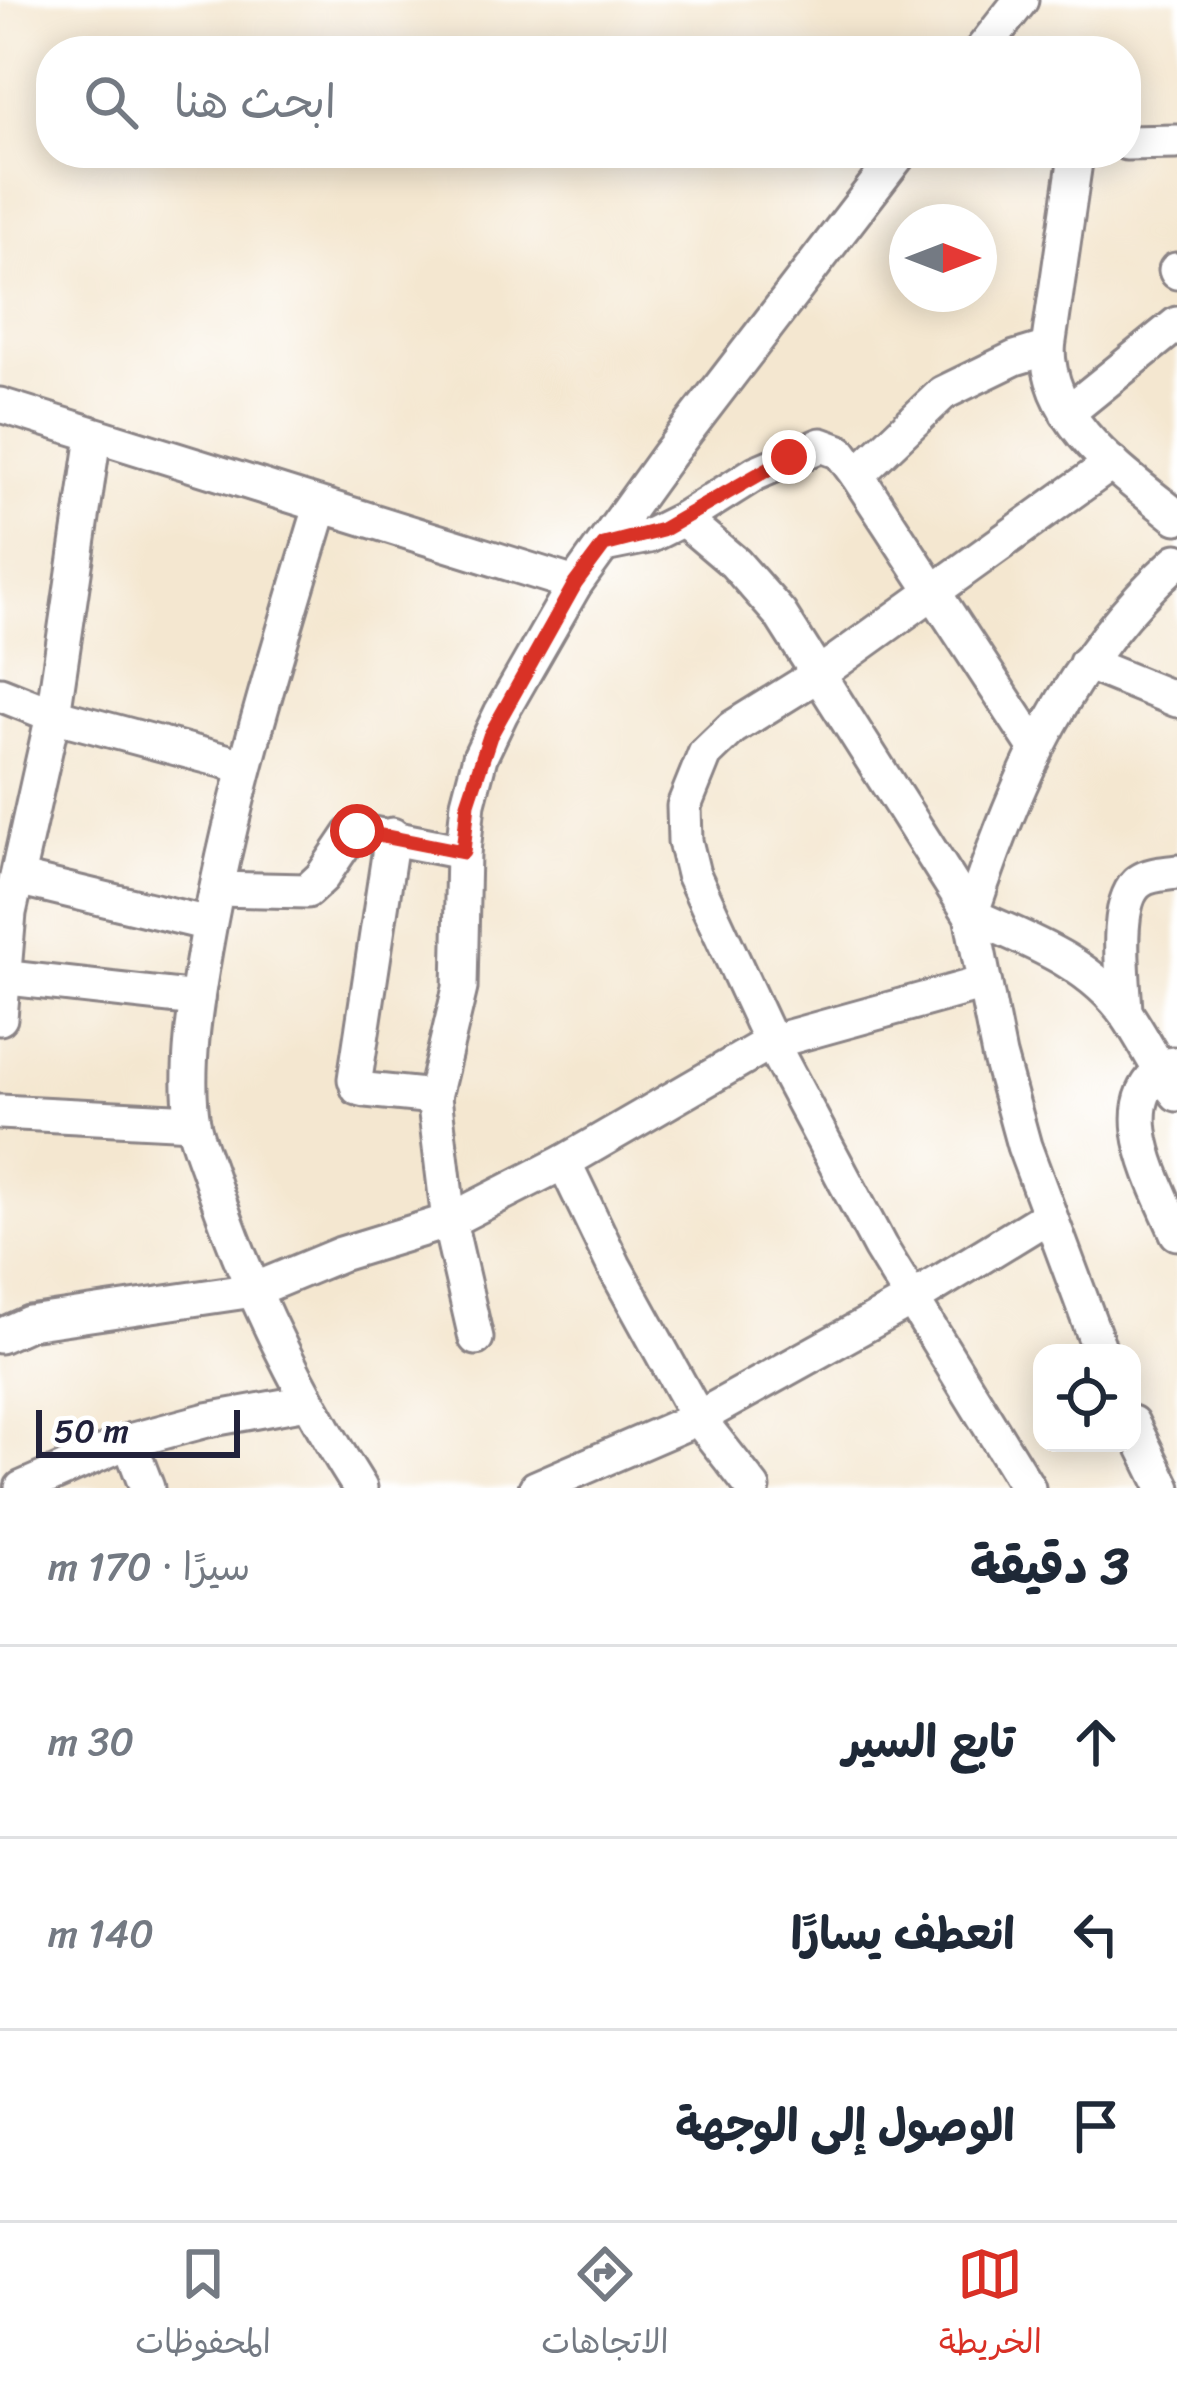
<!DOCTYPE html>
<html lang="ar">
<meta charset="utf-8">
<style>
:root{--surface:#fff;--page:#f2f2f3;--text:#1f2937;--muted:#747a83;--line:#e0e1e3;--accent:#d93025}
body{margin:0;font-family:Sriracha,"Playpen Sans Arabic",sans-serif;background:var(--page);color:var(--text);direction:rtl}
.controls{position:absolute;right:36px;bottom:36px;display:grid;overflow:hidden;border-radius:24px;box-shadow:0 6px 30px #0003}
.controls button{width:108px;height:108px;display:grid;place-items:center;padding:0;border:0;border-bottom:3px solid var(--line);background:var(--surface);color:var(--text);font:60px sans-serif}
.compass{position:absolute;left:889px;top:204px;width:108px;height:108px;border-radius:50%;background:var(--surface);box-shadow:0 6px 30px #0003;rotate:90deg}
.scale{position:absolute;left:36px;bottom:30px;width:204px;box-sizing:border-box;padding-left:12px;border:6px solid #22223b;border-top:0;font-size:33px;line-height:42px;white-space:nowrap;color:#22223b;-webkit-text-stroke:9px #fff;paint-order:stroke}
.stop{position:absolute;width:36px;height:36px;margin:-27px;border:9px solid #d93025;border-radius:50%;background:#fff}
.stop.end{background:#d93025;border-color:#fff;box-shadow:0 3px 12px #0008}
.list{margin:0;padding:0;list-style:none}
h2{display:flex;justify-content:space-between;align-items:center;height:156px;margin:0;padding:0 48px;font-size:51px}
h2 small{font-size:39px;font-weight:400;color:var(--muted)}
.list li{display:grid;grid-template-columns:78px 1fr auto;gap:36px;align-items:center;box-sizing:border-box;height:192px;padding:0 48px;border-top:3px solid var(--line)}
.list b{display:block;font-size:45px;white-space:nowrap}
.list em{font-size:39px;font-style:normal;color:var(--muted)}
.icon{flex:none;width:66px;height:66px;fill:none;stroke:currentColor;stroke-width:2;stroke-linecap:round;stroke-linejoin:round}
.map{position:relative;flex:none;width:1177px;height:1488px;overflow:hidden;direction:ltr}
.search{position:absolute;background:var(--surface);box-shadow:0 6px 30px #0003;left:36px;right:36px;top:36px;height:132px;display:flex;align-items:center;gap:30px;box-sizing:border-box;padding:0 42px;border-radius:48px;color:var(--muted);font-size:45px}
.sheet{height:732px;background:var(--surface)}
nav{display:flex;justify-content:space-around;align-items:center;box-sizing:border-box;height:168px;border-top:3px solid var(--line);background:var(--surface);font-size:33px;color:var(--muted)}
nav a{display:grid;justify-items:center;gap:6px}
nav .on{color:var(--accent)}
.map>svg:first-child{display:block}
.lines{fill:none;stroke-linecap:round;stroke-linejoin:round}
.minor-casing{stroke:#8b8486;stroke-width:39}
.minor{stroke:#fff;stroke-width:33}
.route{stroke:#d93025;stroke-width:15}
</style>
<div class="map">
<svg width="1177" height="1488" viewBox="0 0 1177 1488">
<rect width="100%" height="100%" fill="#fff"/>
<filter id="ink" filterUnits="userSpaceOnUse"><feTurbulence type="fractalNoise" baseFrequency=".00833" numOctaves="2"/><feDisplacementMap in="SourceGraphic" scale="24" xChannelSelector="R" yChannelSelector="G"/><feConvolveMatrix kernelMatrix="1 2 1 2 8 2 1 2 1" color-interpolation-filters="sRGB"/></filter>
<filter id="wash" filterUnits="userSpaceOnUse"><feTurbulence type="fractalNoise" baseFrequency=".004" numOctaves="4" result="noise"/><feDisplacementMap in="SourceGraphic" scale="48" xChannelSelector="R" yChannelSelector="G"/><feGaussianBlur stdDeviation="2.7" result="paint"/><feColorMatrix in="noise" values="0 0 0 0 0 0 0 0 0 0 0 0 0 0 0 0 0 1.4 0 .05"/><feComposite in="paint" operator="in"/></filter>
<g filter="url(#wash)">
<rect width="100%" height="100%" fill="#f4e7d0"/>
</g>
<g filter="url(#ink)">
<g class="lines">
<defs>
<g id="minor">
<polyline points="981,51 1021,0"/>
<polyline points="1126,143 1177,142"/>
<path d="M 1080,153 L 1075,162 L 1048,348 C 1048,424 1124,474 1177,517"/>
<polyline points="1176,270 1177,272"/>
<polyline points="0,405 575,584"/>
<polyline points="1067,413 1177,324"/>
<path d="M 321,507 C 277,653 231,799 205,950 C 196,1002 184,1070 193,1123 C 197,1143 207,1164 213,1184 C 249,1292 299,1392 360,1488"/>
<polyline points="683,519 756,473 821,445 840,452 857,475"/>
<polyline points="604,545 649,536 683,519 735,563 780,614 971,915 999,1055 1024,1146 1101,1353"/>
<polyline points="1086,663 1177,700"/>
<polyline points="0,694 53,715 94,436"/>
<polyline points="1035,747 857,475 943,393 1015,358 1048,348"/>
<polyline points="392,835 355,1079 358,1088 366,1090 434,1097"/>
<polyline points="17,878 209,924"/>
<polyline points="217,889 307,891 322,877 351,834 357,831 463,852"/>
<path d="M 971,915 C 1016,779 1068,659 1177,561"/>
<path d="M 971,915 C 1027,940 1090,962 1127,1015 C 1145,1041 1157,1069 1177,1094"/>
<polyline points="0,977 197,999"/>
<path d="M 1125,1012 C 1124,981 1112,900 1140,881 C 1150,874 1165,874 1177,872"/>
<polyline points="0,1018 9,913 53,715 244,766"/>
<path d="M 1173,1064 C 1105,1097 1157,1185 1177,1233"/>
<polyline points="0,1112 193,1122"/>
<polyline points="564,1162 771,1042 984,983"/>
<polyline points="0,1336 29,1323 254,1290 341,1254 449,1221 564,1162 614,1266 698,1418 753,1488"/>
<polyline points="476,1338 449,1221 434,1097 460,988 463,852 468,803 480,757 501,713 575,584 668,455 900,153"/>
<polyline points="1132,1423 1164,1488"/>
<polyline points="129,1441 147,1488"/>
<polyline points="22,1488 129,1441 207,1420 307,1402"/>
<polyline points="536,1488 698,1418 914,1298 1048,1216"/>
<polyline points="1028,1488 880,1247 771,1042 693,874 685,841 684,806 705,754 732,728 819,674 1112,463"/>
</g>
</defs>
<use href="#minor" class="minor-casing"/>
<use href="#minor" class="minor"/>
</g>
</g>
<g class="lines" filter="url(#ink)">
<polyline class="route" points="357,831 463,852 468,803 490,736 575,584 604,545 662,530 789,457"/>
</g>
</svg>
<div class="controls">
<button><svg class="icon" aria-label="locate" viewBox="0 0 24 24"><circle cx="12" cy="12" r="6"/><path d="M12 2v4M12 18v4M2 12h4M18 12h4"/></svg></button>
</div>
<svg class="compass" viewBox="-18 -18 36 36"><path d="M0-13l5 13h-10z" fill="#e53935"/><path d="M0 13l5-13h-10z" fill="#747a83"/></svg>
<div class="scale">50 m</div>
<div class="stop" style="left:357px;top:831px"></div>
<div class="stop end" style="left:789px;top:457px"></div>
<div class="search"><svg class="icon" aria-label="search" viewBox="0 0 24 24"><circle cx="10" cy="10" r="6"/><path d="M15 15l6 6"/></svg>ابحث هنا</div>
</div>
<section class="sheet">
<h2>3 دقيقة<small>سيرًا · 170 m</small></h2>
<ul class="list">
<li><svg class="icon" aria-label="ahead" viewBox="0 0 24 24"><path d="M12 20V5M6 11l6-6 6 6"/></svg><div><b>تابع السير</b></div><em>30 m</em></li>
<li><svg class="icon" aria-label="left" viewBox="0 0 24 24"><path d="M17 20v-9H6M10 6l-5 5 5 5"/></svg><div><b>انعطف يسارًا</b></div><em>140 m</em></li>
<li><svg class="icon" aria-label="arrive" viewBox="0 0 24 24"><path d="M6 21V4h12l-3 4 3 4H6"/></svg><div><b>الوصول إلى الوجهة</b></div></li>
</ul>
</section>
<nav>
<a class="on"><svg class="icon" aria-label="map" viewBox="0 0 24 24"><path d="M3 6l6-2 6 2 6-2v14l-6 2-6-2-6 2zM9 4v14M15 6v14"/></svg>الخريطة</a>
<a><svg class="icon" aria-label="directions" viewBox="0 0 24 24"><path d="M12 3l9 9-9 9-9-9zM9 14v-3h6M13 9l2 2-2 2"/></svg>الاتجاهات</a>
<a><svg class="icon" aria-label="saved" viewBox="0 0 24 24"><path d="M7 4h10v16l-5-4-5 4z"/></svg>المحفوظات</a>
</nav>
